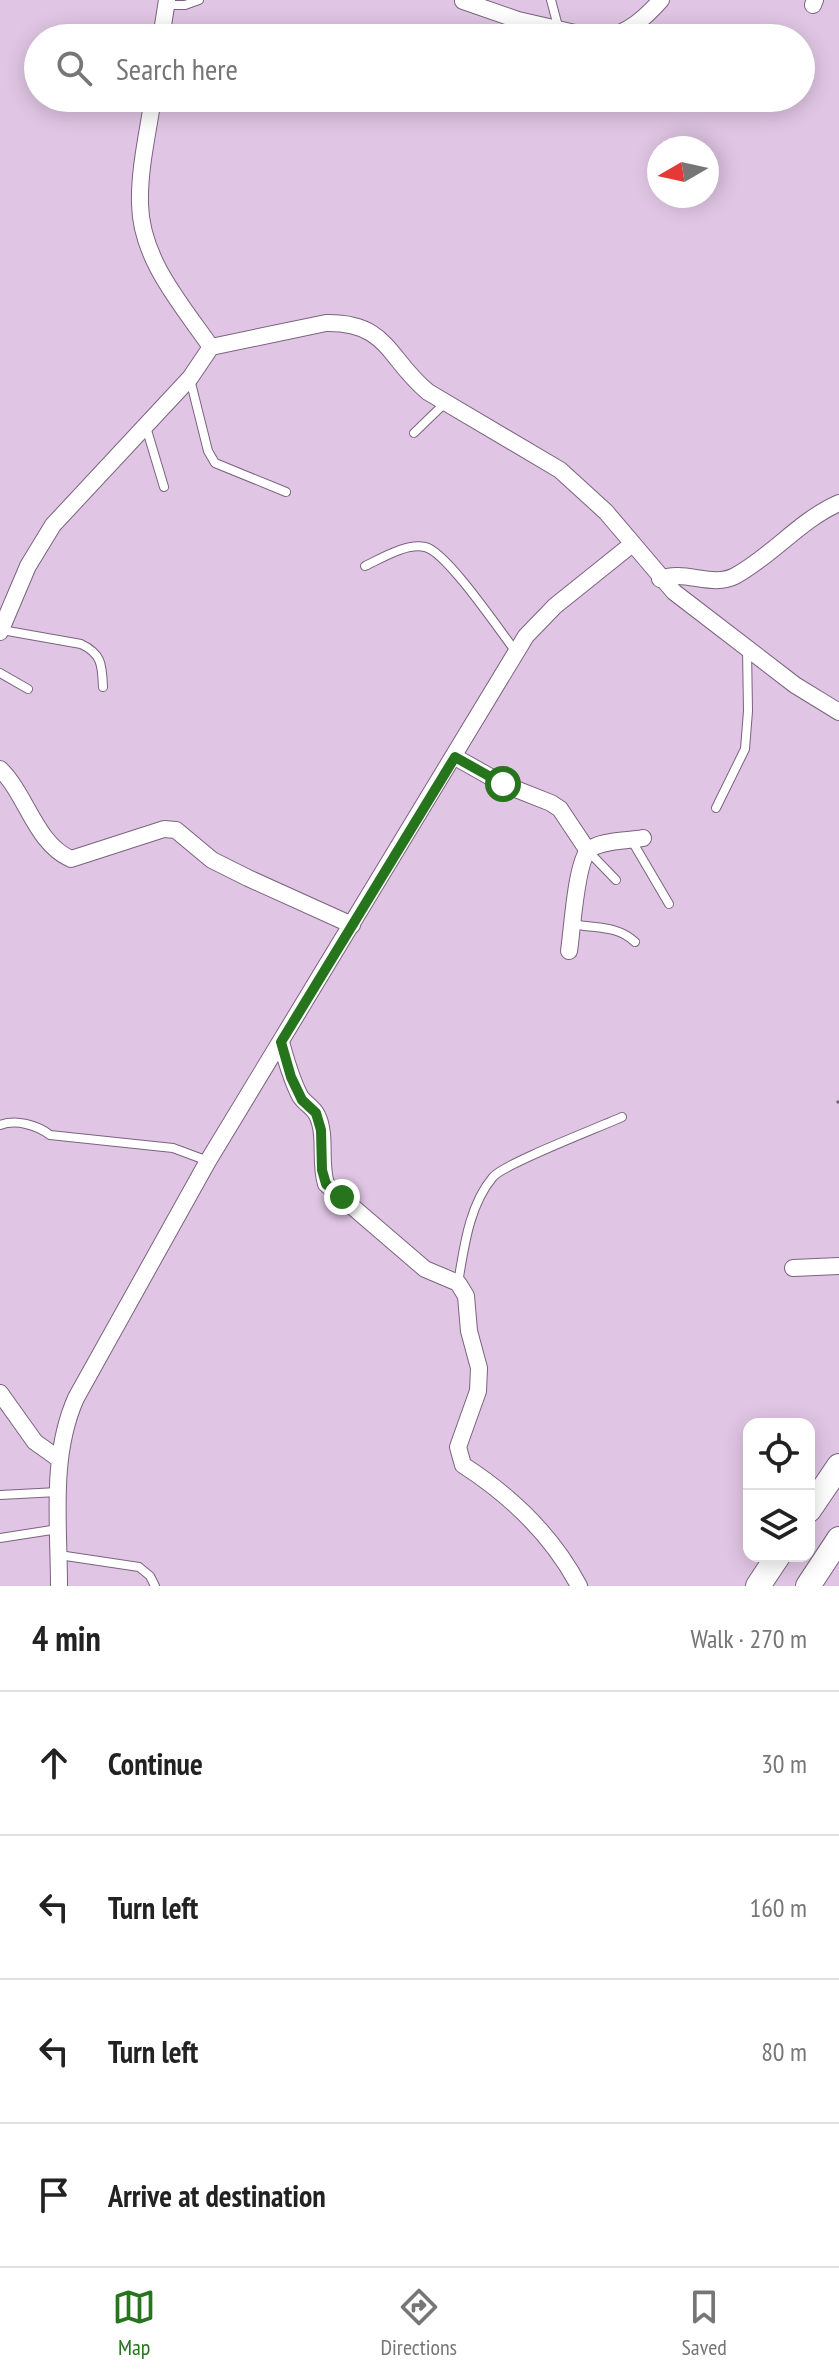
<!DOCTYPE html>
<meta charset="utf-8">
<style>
:root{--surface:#fff;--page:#f2f2f2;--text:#222;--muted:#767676;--line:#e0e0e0;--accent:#26751d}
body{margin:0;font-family:"PT Sans Narrow",sans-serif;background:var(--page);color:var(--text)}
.controls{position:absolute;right:24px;bottom:24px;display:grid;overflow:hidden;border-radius:16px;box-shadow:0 4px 20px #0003}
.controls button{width:72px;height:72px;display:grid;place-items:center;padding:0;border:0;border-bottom:2px solid var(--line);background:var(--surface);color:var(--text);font:40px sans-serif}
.compass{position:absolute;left:647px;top:136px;width:72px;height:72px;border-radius:50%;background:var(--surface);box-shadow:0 4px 20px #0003;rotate:261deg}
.stop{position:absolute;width:24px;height:24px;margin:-18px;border:6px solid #26751d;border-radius:50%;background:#fff}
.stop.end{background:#26751d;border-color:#fff;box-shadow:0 2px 8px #0008}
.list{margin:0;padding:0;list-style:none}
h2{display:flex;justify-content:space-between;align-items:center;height:104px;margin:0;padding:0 32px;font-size:34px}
h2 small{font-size:26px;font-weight:400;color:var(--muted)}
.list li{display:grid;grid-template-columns:52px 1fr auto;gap:24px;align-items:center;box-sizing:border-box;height:144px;padding:0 32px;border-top:2px solid var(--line)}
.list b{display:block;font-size:30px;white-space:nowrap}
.list em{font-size:26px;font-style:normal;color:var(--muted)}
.icon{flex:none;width:44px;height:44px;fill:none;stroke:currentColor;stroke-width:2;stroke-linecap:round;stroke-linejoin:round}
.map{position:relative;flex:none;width:839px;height:1586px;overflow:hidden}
.search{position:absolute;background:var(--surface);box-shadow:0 4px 20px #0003;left:24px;right:24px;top:24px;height:88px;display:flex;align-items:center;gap:20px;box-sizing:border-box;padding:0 28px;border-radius:44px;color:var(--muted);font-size:30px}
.sheet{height:680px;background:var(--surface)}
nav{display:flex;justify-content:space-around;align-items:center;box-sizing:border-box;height:112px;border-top:2px solid var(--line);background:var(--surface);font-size:22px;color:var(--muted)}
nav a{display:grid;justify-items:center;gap:4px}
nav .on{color:var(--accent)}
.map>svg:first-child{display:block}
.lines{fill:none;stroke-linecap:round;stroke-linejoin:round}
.lane-casing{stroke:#7a637e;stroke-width:10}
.street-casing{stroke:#7a637e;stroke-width:18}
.secondary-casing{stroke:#7a637e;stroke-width:26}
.path{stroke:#746376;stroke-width:3;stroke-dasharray:4 4;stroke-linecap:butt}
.lane{stroke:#fff;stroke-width:8}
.street{stroke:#fff;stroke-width:16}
.secondary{stroke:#fff;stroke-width:24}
.route{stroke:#26751d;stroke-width:10}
</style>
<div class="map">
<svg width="839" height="1586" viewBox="0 0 839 1586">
<rect width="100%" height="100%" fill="#e0c6e4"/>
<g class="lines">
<defs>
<g id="lane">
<polyline points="551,0 559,30"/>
<polyline points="166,5 185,5 199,0"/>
<polyline points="190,379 208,451 215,463 286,492"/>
<polyline points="146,427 164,487"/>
<polyline points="414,433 445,403"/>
<path d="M 365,566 C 382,558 406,543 425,547 C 446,551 500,631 516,652"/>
<path d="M 2,630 L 81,644 C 102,654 102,665 103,687"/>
<polyline points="0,673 28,689"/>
<polyline points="716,808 745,749 748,711 747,649"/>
<polyline points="632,841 669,904"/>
<polyline points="588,851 616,880"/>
<path d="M 573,924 C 596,929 617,925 635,942"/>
<path d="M 0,1125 C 16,1119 37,1125 50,1135 L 173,1148 L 208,1161"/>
<path d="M 458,1283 C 464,1248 469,1205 493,1177 C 503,1164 600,1127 622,1117"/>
<polyline points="0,1495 58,1492"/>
<polyline points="0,1538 58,1529"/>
<polyline points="59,1555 139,1567 150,1576 155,1586"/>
</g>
<g id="street">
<polyline points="463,1 518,20 597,38"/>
<polyline points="813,5 815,0"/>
<polyline points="161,38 167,0"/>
<path d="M 604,38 C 628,33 644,19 661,0"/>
<path d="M 153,98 C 148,132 139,169 140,204 C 141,259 181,304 211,347"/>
<path d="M 660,579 C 684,569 712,588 735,576 C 772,556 800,520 839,503"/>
<path d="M 0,632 L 28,566 L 53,525 L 190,378 L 211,347 L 326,323 C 388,322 387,358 428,392 L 560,470 L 606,512 L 674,592 L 795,685 L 839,712"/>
<polyline points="455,757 503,784 551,803 560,809 588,851"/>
<path d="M 0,769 C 27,795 35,843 71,859 L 164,829 L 176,830 L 212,860 L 248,878 L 352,925"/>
<path d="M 569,951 C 572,932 576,864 588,851 C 598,840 628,841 643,838"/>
<path d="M 281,1042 C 286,1060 291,1079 300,1096 C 304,1103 313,1107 317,1115 C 327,1135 319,1162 326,1184 L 425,1269 L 458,1283 L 466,1296 L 469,1331 L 479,1368 L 478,1391 L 458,1447 L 463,1465 C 511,1496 552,1535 579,1586"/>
<polyline points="793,1268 839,1266"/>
<polyline points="0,1393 35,1442 59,1459"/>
<path d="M 59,1586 C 59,1524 50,1456 76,1398 L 208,1161 L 526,636 L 555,606 L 631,545"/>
</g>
<g id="secondary">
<polyline points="809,1510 839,1466"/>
<polyline points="758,1586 778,1556"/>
<polyline points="808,1586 839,1539"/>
</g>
</defs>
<use href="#lane" class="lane-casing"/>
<use href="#street" class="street-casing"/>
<use href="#secondary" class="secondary-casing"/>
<polyline class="path" points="837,1101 839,1103"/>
<use href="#lane" class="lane"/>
<use href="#street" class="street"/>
<use href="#secondary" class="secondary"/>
</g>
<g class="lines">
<polyline class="route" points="342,1197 326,1184 322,1170 321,1130 316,1113 302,1100 291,1077 281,1042 455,757 503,784"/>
</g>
</svg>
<div class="controls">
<button><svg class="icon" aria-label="locate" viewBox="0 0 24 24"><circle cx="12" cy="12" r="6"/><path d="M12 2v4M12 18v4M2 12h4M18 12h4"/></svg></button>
<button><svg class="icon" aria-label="layers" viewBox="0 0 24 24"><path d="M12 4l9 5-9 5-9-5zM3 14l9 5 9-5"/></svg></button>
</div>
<svg class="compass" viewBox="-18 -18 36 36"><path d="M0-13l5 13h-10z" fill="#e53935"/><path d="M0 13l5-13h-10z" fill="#767676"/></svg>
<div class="stop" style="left:503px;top:784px"></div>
<div class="stop end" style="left:342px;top:1197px"></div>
<div class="search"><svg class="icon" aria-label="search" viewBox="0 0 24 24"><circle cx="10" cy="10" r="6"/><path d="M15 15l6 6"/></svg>Search here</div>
</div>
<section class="sheet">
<h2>4 min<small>Walk · 270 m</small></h2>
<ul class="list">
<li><svg class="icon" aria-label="ahead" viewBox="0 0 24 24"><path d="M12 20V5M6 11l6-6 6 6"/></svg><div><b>Continue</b></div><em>30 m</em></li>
<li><svg class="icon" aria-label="left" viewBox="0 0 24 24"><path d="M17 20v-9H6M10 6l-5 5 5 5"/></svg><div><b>Turn left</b></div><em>160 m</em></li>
<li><svg class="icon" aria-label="left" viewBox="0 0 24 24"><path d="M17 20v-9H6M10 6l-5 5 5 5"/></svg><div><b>Turn left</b></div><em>80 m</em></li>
<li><svg class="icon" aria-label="arrive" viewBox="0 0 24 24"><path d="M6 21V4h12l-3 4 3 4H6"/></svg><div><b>Arrive at destination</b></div></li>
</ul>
</section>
<nav>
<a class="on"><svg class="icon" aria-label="map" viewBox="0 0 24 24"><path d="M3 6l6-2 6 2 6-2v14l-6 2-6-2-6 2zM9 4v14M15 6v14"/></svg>Map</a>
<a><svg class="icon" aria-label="directions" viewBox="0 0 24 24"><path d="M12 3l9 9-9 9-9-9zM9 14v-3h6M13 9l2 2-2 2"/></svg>Directions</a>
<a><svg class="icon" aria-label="saved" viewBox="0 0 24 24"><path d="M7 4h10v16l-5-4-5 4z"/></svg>Saved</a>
</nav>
